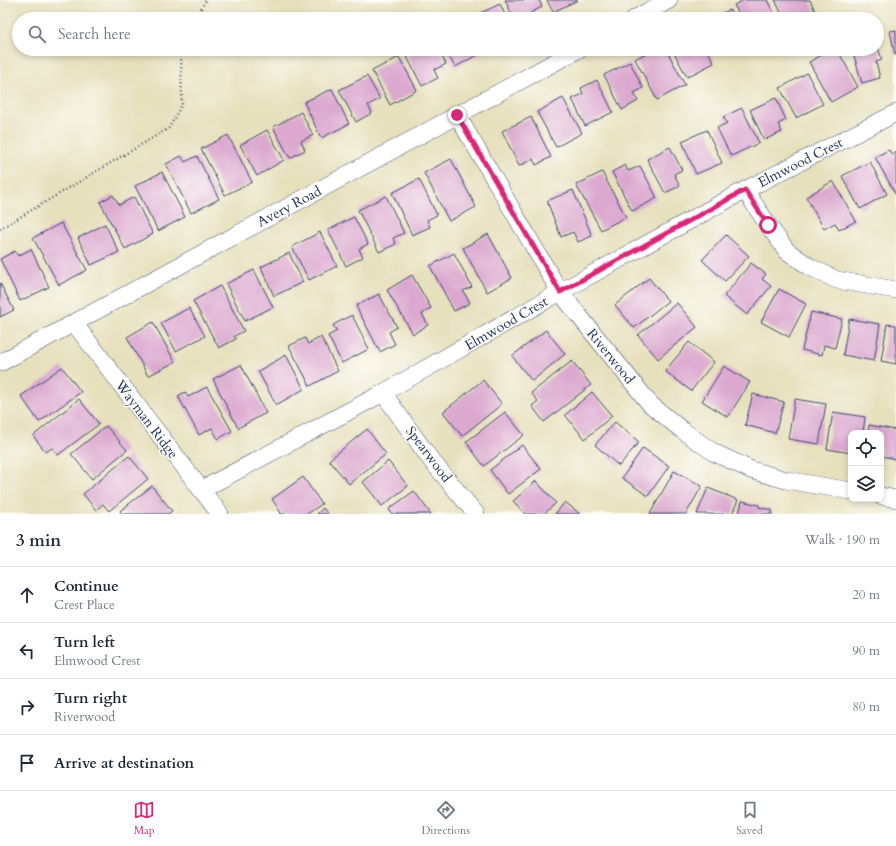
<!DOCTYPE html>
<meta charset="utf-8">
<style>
:root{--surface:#fff;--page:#f6f6f7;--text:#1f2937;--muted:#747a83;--line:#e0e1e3;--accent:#db2777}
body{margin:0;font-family:Cardo,serif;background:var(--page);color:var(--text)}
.controls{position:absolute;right:12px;bottom:12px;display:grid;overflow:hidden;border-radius:8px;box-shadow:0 2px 6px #0003}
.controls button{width:36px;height:36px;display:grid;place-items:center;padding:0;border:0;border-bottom:1px solid var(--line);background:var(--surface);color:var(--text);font:20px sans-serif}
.stop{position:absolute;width:12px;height:12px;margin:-9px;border:3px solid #db2777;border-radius:50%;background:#fff}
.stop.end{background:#db2777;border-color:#fff;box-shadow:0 1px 4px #0008}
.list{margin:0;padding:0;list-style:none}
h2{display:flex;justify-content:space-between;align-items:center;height:52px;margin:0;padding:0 16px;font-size:17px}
h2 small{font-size:13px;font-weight:400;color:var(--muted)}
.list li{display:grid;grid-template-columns:26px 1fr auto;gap:12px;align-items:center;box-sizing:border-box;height:56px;padding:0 16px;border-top:1px solid var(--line)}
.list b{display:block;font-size:15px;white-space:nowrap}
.list p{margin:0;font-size:13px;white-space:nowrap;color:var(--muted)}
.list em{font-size:13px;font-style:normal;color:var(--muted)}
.icon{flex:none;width:22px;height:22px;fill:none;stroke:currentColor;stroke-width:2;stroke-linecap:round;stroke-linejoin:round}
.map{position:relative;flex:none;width:896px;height:514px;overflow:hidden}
.search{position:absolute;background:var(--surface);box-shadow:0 2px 6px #0003;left:12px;right:12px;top:12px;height:44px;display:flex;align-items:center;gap:10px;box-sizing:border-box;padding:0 14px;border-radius:22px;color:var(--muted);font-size:15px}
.sheet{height:276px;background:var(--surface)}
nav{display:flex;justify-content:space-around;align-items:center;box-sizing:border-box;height:56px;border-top:1px solid var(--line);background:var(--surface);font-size:11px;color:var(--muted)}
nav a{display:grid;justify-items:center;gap:2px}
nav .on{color:var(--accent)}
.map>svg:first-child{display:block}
.building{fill:#dca8d0}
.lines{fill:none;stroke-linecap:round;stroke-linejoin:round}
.minor-casing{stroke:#3a4a6c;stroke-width:18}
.path{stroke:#3a4a6c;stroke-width:2.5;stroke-dasharray:1 3;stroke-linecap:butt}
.minor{stroke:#fff;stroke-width:17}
.route{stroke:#db2777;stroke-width:5}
.labels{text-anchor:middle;stroke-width:3;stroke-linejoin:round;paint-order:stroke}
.street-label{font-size:14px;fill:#1b2f5e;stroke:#fdfcf7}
</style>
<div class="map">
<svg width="896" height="514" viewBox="0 0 896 514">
<rect width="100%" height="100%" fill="#fdfcf7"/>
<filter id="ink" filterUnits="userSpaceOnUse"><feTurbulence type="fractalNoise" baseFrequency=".025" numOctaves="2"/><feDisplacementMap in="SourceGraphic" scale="8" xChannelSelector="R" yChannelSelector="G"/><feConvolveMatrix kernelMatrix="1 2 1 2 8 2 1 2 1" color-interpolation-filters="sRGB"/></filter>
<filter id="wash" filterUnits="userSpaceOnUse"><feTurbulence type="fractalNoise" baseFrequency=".012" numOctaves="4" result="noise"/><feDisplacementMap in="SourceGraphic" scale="16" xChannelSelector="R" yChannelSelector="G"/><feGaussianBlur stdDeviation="0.9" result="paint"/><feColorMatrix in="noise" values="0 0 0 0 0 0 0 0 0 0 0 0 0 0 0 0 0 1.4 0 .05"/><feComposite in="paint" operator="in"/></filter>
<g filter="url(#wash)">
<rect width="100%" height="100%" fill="#e7e0bd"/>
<g id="blocks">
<g class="building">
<polygon points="505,0 539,0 542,7 530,13 533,19 514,19"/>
<polygon points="547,0 578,0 553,12"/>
<polygon points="744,0 767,0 775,16 769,19 742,19 734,5"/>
<polygon points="775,0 810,0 815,11 800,19 784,19"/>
<polygon points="500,4 507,19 473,19 472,17"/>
<polygon points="730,10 734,19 709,19"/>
<polygon points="896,30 896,55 895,55 890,31"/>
<polygon points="877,44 882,60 876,62 880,78 862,83 852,49 877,49"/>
<polygon points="423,49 438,49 446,64 434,70 438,78 422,86 407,57"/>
<polygon points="445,49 481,49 483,52 455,67"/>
<polygon points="654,49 666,49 685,85 657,100 635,59"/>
<polygon points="672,49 707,49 714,63 687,77"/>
<polygon points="833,49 837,49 858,87 831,102 809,62"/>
<polygon points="399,57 417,90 390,105 372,71"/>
<polygon points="630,62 643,88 634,93 638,101 622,110 604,75"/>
<polygon points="807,73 823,104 796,118 780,88"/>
<polygon points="367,76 380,99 368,105 372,113 356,122 339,90"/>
<polygon points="597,80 613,112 585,126 572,99 583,94 581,88"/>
<polygon points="332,89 349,124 321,138 304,102"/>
<polygon points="563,98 582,133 556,147 537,112"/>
<polygon points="776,98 786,120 778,124 782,132 764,140 750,110"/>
<polygon points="742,108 759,143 731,156 717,128 727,123 723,117"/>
<polygon points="301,112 313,135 301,141 305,150 290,158 273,127"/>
<polygon points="531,117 551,157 536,165 533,159 519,166 502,131"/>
<polygon points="267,130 284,160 257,176 240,145"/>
<polygon points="707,130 722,163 696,174 682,141"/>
<polygon points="228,135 252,182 225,195 201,149"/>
<polygon points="670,147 682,170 674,174 680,186 665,193 647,159"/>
<polygon points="889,150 892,155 896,152 896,195 875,157"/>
<polygon points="181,156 185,162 197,156 219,199 191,213 166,164"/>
<polygon points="451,159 476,207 449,221 424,173"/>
<polygon points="870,162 887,194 860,209 842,176"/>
<polygon points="625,165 628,171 640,166 657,198 632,211 612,172"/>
<polygon points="162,172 185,217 158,231 135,186"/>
<polygon points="602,172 626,217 601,230 576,185"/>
<polygon points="419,179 437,215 427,220 430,227 412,235 392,193"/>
<polygon points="833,181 856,221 839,230 835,223 824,229 806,197"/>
<polygon points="573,190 592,236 578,242 573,232 561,237 547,201"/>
<polygon points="113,195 119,205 134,197 153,234 125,249 100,202"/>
<polygon points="386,196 404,233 393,238 396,244 379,252 358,210"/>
<polygon points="354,217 368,244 359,249 363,257 346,266 328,230"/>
<polygon points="61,223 87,270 59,285 33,238"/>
<polygon points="105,224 119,252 91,265 78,238"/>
<polygon points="320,232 337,266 309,280 292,247"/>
<polygon points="488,234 512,278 487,292 463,248"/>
<polygon points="726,235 749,256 725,281 702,260"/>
<polygon points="31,249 49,287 20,301 0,259 15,251 18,256"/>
<polygon points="289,253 303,282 274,296 261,267"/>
<polygon points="454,253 472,287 463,291 470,303 454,311 430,266"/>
<polygon points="751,263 766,274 762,279 771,286 747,315 724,296"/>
<polygon points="254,270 273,307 245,321 226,284"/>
<polygon points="412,275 431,308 422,314 428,325 413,334 387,290"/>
<polygon points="649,278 668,301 634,328 615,305"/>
<polygon points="0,283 14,310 0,317"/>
<polygon points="220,286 244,331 234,336 236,339 219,348 193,301"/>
<polygon points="779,289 806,304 789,337 761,322"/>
<polygon points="379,294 397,327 389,332 395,344 380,352 356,306"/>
<polygon points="677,303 697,327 658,359 638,335"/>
<polygon points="189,308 205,336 176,351 161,323"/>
<polygon points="811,312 842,319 835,348 824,345 822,355 802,350"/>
<polygon points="352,315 369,349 342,363 328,336 337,331 333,325"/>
<polygon points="849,319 880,324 874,361 843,355"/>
<polygon points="153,322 175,362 148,376 127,337"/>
<polygon points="887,324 896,325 896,364 881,361"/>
<polygon points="546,330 565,354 532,381 512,356"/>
<polygon points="321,337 338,371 310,386 289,346 305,338 308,344"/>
<polygon points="689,342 714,362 691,391 665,371"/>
<polygon points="286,355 304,389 276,405 258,371"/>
<polygon points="572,361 591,385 544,422 532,406 538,401 531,393"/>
<polygon points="241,365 266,413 238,428 213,379"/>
<polygon points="724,366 750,382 728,417 702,401"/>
<polygon points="62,367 81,392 39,422 21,396"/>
<polygon points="483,380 502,404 462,436 443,412"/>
<polygon points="207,387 232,431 218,439 212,428 199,435 178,396 185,392 188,397"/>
<polygon points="592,392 612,416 585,439 565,415"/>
<polygon points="753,394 784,402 775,433 745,425"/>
<polygon points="79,399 99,424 58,455 52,448 46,452 33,436"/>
<polygon points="795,399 826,404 819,444 788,439"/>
<polygon points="505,412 524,435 484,466 466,442"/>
<polygon points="833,412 865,417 863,433 851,433 851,453 827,449"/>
<polygon points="615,422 639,442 619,466 595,445"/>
<polygon points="869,425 896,430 896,459 881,456 881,433 868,433"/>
<polygon points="106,426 127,450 92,479 71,454"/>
<polygon points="367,429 386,454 349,484 329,460"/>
<polygon points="522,445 541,469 508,494 490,470"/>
<polygon points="643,448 669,466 648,496 622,478"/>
<polygon points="129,456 148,479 109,511 103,504 96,510 83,494"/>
<polygon points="388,461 408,486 382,506 363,482"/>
<polygon points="674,471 702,486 686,514 650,514"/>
<polygon points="303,477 322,504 307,514 280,514 281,513 272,499"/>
<polygon points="536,481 556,503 544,514 525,514 513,501"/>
<polygon points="152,486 172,511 168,514 122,514 120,511"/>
<polygon points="708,488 738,500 732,514 697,514"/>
<polygon points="414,491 431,514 392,514 389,509"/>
<polygon points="742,501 759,505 759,507 772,510 772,514 739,514"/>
<polygon points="565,502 580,514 555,514"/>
<polygon points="323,508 328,514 317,514"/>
</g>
</g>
</g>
<g filter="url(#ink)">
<use href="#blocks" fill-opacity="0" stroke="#3a4a6c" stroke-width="1"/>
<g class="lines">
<defs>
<g id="minor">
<polyline points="634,19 669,0"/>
<polyline points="457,115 560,292 650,404 682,430 713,452 751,470 786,480 851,491"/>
<polyline points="745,190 768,225 787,251 810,267 837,280 896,290"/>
<polyline points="74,323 220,514"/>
<polyline points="0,363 579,49"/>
<polyline points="383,393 431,460 476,514"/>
<polyline points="201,490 383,393 560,292 745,190 896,113"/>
<polyline points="881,496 896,499"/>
</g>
</defs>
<use href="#minor" class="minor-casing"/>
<g class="path">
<polyline points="195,19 206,0"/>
<polyline points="0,229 169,128 182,104 181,49"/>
</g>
<use href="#minor" class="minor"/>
</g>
</g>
<g class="lines" filter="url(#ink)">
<polyline class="route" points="457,115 560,292 745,190 768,225"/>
</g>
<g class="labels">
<g class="street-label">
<text transform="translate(800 162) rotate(-27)" y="5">Elmwood Crest</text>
<text transform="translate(289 206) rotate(-28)" y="5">Avery Road</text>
<text transform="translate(506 323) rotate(-30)" y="5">Elmwood Crest</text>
<text transform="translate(611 356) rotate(51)" y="5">Riverwood</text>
<text transform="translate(147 419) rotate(53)" y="5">Wayman Ridge</text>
<text transform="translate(429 454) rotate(53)" y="5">Spearwood</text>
</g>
</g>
</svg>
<div class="controls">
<button><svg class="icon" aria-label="locate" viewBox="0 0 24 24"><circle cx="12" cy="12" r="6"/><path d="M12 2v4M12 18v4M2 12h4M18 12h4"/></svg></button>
<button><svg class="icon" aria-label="layers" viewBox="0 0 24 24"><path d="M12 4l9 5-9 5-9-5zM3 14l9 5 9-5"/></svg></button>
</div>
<div class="stop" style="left:768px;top:225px"></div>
<div class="stop end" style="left:457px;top:115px"></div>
<div class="search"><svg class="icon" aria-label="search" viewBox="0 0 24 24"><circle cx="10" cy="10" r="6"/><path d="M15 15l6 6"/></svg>Search here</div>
</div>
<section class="sheet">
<h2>3 min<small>Walk · 190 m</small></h2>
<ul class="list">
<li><svg class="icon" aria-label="ahead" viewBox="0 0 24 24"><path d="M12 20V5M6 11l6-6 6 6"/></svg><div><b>Continue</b><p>Crest Place</p></div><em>20 m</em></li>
<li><svg class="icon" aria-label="left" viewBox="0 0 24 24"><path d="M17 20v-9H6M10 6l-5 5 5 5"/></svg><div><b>Turn left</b><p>Elmwood Crest</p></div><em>90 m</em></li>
<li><svg class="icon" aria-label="right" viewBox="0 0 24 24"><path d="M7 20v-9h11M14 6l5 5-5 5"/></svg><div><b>Turn right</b><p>Riverwood</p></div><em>80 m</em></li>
<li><svg class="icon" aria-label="arrive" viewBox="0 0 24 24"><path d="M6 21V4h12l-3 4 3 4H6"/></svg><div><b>Arrive at destination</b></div></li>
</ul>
</section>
<nav>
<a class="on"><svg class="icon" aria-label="map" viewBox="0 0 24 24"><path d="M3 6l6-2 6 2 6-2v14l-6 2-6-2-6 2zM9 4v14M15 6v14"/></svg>Map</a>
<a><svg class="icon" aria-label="directions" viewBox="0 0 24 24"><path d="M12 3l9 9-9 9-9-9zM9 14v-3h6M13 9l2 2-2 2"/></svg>Directions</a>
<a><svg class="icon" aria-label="saved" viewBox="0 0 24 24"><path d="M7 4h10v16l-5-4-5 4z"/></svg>Saved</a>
</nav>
